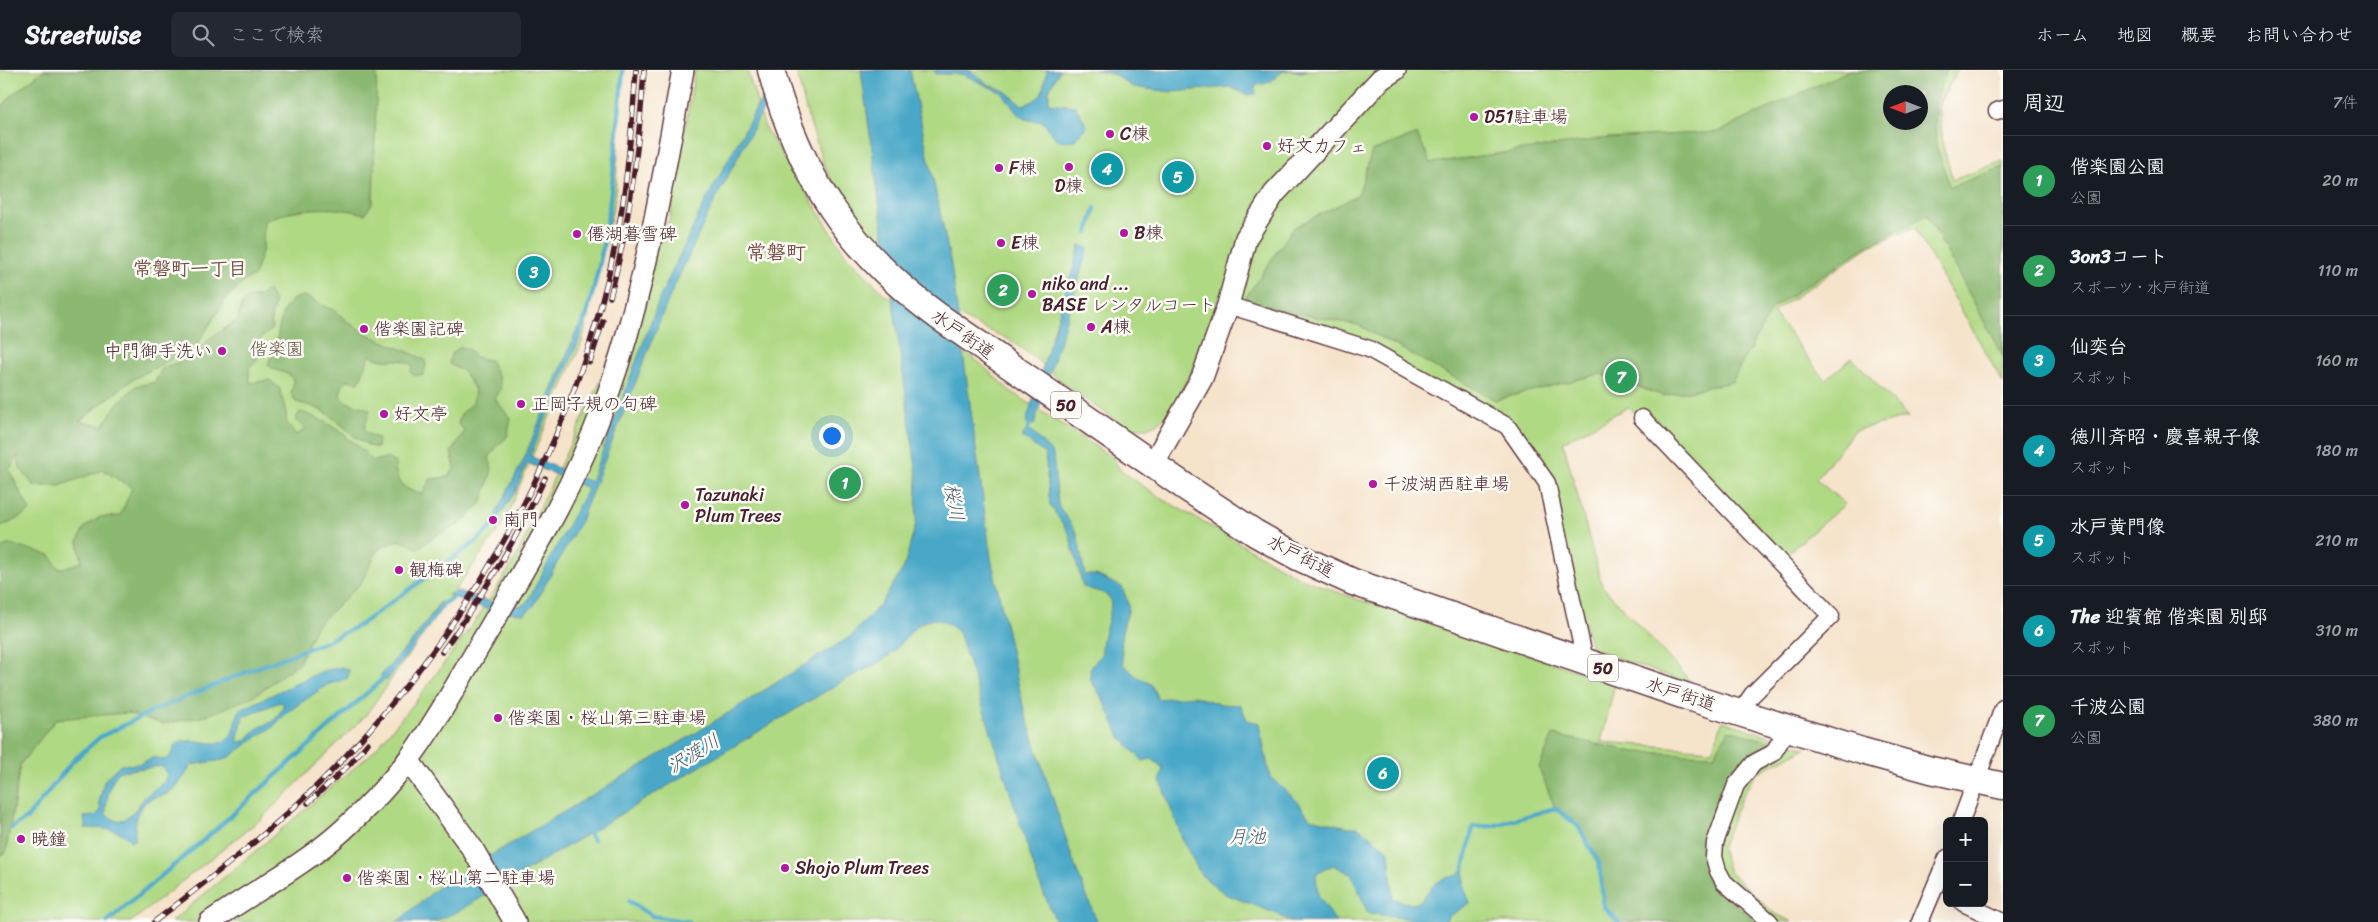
<!DOCTYPE html>
<html lang="ja">
<meta charset="utf-8">
<style>
:root{--surface:#171b24;--page:#242831;--text:#f1f3f6;--muted:#9ea1a6;--line:#363941;--accent:#d93025}
body{margin:0;font-family:Sriracha,"Klee One",sans-serif;background:var(--page);color:var(--text)}
.controls{position:absolute;right:15px;bottom:15px;display:grid;overflow:hidden;border-radius:8px;box-shadow:0 5px 20px #0002}
.controls button{width:45px;height:45px;display:grid;place-items:center;padding:0;border:0;border-bottom:1px solid var(--line);background:var(--surface);color:var(--text);font:25px sans-serif}
.compass{position:absolute;left:1883px;top:15px;width:45px;height:45px;border-radius:50%;background:var(--surface);box-shadow:0 5px 20px #0002;rotate:270deg}
.you{position:absolute;left:831px;top:365px;width:18px;height:18px;margin:-12px;border:4px solid #fff;border-radius:50%;background:#1a73e8;box-shadow:0 0 0 8px #1a73e833}
.badge{display:grid;place-items:center;width:32px;height:32px;border-radius:50%;background:var(--accent);color:#fff;font-size:16px;font-weight:700}
.pin{position:absolute;translate:-50% -50%;border:2px solid #fff;box-shadow:0 1px 5px #0006}
.list{margin:0;padding:0;list-style:none}
h2{display:flex;justify-content:space-between;align-items:center;height:65px;margin:0;padding:0 20px;font-size:21px}
h2 small{font-size:16px;font-weight:400;color:var(--muted)}
.list li{display:grid;grid-template-columns:32px 1fr auto;gap:15px;align-items:center;box-sizing:border-box;height:90px;padding:0 20px;border-top:1px solid var(--line)}
.list b{display:block;font-size:19px;white-space:nowrap}
.list p{margin:0;font-size:16px;white-space:nowrap;color:var(--muted)}
.list em{font-size:16px;font-style:normal;color:var(--muted)}
.icon{flex:none;width:28px;height:28px;fill:none;stroke:currentColor;stroke-width:2;stroke-linecap:round;stroke-linejoin:round}
.map{position:relative;flex:none;width:2003px;height:852px;overflow:hidden}
header{display:flex;align-items:center;gap:30px;box-sizing:border-box;height:70px;padding:0 25px;background:var(--surface);border-bottom:1px solid var(--line)}
header strong{font-size:24px}
nav{display:flex;gap:28px;margin-inline-start:auto;font-size:18px}
.search{width:350px;height:45px;background:var(--page);display:flex;align-items:center;gap:12px;box-sizing:border-box;padding:0 18px;border-radius:8px;color:var(--muted);font-size:19px}
main{display:flex}
aside{flex:1;background:var(--surface)}
.map>svg:first-child{display:block}
.green{fill:#b0d984;stroke:#7d7c58;fill-rule:evenodd}
.forest{fill:#8cb972;stroke:#6b6c4e;fill-rule:evenodd}
.water{fill:#49a8c8;stroke:#4a647a;fill-rule:evenodd}
.lines{fill:none;stroke-linecap:round;stroke-linejoin:round}
.stream{stroke:#49a8c8;stroke-width:4.5}
.minor-casing{stroke:#643c43;stroke-width:19}
.tertiary-casing{stroke:#643c43;stroke-width:24}
.primary-casing{stroke:#643c43;stroke-width:29}
.minor{stroke:#fff;stroke-width:16}
.tertiary{stroke:#fff;stroke-width:21}
.primary{stroke:#fff;stroke-width:26}
.rail-casing{stroke:#4a1f2b;stroke-width:5.5}
.rail{stroke:#fdfcf7;stroke-width:4;stroke-dasharray:11;stroke-linecap:butt}
.poi-dot{fill:#b5179e;stroke:#fdfcf7;stroke-width:2}
.labels{text-anchor:middle;stroke-width:5;stroke-linejoin:round;paint-order:stroke}
.shield{fill:#fdfcf7;stroke:#806168;stroke-width:1}
.shield-label{font-size:16px;font-weight:bold;fill:#4a1f2b}
.poi-label{font-size:18px;fill:#4a1f2b;stroke:#fdfcf7;text-anchor:start}
.street-label{font-size:18px;fill:#4a1f2b;stroke:#fdfcf7}
.park-label{font-size:18px;fill:#695746;stroke:#fdfcf7}
.neighbourhood-label{font-size:19px;font-weight:bold;fill:#7a4d45;stroke:#fdfcf7}
.water-label{font-size:19px;font-style:italic;fill:#4a5d72;stroke:#fdfcf7}
.quarter-label{font-size:20px;font-weight:bold;fill:#7a4d45;stroke:#fdfcf7}
</style>
<header>
<strong>Streetwise</strong>
<div class="search"><svg class="icon" aria-label="search" viewBox="0 0 24 24"><circle cx="10" cy="10" r="6"/><path d="M15 15l6 6"/></svg>ここで検索</div>
<nav><a>ホーム</a><a>地図</a><a>概要</a><a>お問い合わせ</a></nav>
</header>
<main>
<div class="map">
<svg width="2003" height="852" viewBox="0 0 2003 852">
<rect width="100%" height="100%" fill="#fdfcf7"/>
<filter id="ink" filterUnits="userSpaceOnUse"><feTurbulence type="fractalNoise" baseFrequency=".02" numOctaves="2"/><feDisplacementMap in="SourceGraphic" scale="10" xChannelSelector="R" yChannelSelector="G"/><feConvolveMatrix kernelMatrix="1 2 1 2 8 2 1 2 1" color-interpolation-filters="sRGB"/></filter>
<filter id="wash" filterUnits="userSpaceOnUse"><feTurbulence type="fractalNoise" baseFrequency=".0096" numOctaves="4" result="noise"/><feDisplacementMap in="SourceGraphic" scale="20" xChannelSelector="R" yChannelSelector="G"/><feGaussianBlur stdDeviation="1.12" result="paint"/><feColorMatrix in="noise" values="0 0 0 0 0 0 0 0 0 0 0 0 0 0 0 0 0 1.4 0 .05"/><feComposite in="paint" operator="in"/></filter>
<g filter="url(#wash)">
<rect width="100%" height="100%" fill="#f5e3ca"/>
<g class="green">
<polygon points="0,0 623,0 615,130 582,272 504,452 365,646 262,748 131,852 0,852"/>
<polygon points="695,0 747,0 765,58 846,185 883,223 981,294 1010,321 1113,388 1120,400 1159,427 1298,507 1356,529 1451,558 1615,614 1601,672 1712,680 1723,651 1806,678 1756,703 1740,730 1721,779 1729,802 1774,843 1792,852 171,852 372,683 417,630 478,547 513,493 597,319 670,148"/>
<path d="M 796,0 L 1958,0 L 1939,33 L 1943,77 L 1953,110 L 2003,91 L 2003,313 L 1914,157 L 1870,176 L 1773,242 L 1825,310 L 1852,288 L 1908,347 L 1855,360 L 1816,409 L 1845,434 L 1777,492 L 1643,349 L 1628,337 L 1563,372 L 1602,516 L 1694,615 L 1625,591 L 1591,577 L 1557,458 L 1547,413 L 1507,356 L 1369,279 L 1237,234 L 1220,224 L 1201,285 L 1168,345 L 1158,353 L 1147,358 L 1128,358 L 1070,319 L 1041,293 L 1010,270 L 966,250 L 936,230 L 894,194 L 873,170 L 837,123 L 824,95 L 806,40 ZM 1890,22 L 1920,22 L 1920,52 L 1890,52 Z"/>
</g>
<g class="forest">
<path d="M 44,0 L 377,0 L 373,132 L 365,144 C 331,135 296,137 264,151 L 263,179 L 254,206 L 247,209 L 225,230 L 197,275 L 132,310 L 79,351 L 103,356 L 116,335 L 136,316 L 155,312 L 163,297 L 194,288 L 210,268 L 238,250 L 242,233 L 249,227 L 258,227 L 268,220 L 275,233 L 271,246 L 272,259 L 259,270 L 262,283 L 249,298 L 250,313 L 270,310 L 280,319 C 281,330 288,340 286,351 L 296,365 L 306,359 L 295,350 L 300,342 C 328,349 354,371 373,391 L 386,388 L 396,393 C 393,412 405,420 422,424 L 431,409 L 448,407 L 455,398 L 451,382 L 465,361 L 458,354 L 461,344 L 473,333 L 475,320 L 463,301 L 449,294 L 451,284 L 460,277 L 467,278 L 475,287 L 490,290 L 499,308 L 501,319 L 495,329 L 511,349 L 507,367 L 498,375 L 489,388 L 492,399 L 482,433 L 460,454 L 435,466 L 418,478 L 399,470 L 378,479 L 361,513 L 316,556 L 299,593 L 254,626 L 206,646 L 163,654 L 127,643 L 56,649 L 20,695 L 6,782 L 0,786 L 0,478 L 10,474 L 50,485 L 59,499 L 82,492 L 78,472 L 84,458 L 100,447 L 120,446 L 132,418 L 103,400 L 59,416 L 34,416 L 20,398 L 18,385 L 9,400 L 30,441 L 10,453 L 0,456 L 0,39 L 14,23 Z"/>
<path d="M 1850,0 L 1946,0 L 1935,33 L 1936,75 L 1950,117 L 2003,97 L 2003,287 L 1927,145 L 1867,176 L 1772,238 L 1732,312 L 1664,326 L 1600,304 L 1495,330 L 1358,255 L 1242,233 L 1293,158 L 1358,125 L 1372,81 L 1417,64 L 1431,93 L 1608,68 L 1718,62 ZM 1890,22 L 1920,22 L 1920,52 L 1890,52 Z"/>
<path d="M 304,226 C 316,230 323,238 335,240 C 360,267 393,273 425,290 L 426,296 L 423,305 L 413,305 L 410,302 L 413,296 C 400,284 384,296 370,285 L 359,312 L 347,310 C 327,335 356,332 370,340 L 364,359 L 366,363 L 378,368 L 377,378 C 360,375 345,357 332,347 C 322,339 308,335 296,332 L 291,323 C 300,299 280,306 268,295 C 270,287 274,280 276,273 C 281,254 280,229 304,226 Z"/>
<polygon points="1729,660 1772,672 1733,698 1705,762 1708,809 1755,852 1619,852 1604,837 1599,793 1578,756 1555,738 1539,698 1553,665 1635,682 1714,685"/>
</g>
<g class="water">
<polygon points="777,0 784,0 710,140 669,228 581,450 533,537 524,544 489,540 448,525 458,521 494,533 521,536 527,532 588,418 527,393 516,420 500,446 496,443 523,391 578,257 582,263 530,386 591,412 661,225 703,136"/>
<path d="M 861,0 L 910,0 L 951,194 L 991,488 L 1024,640 L 1075,796 L 1097,852 L 1056,852 L 1037,807 L 960,565 C 952,555 940,546 926,551 C 913,555 903,574 892,583 C 879,594 864,600 848,608 L 459,841 L 433,852 L 397,852 L 441,815 L 691,666 L 851,566 L 880,535 L 904,497 L 916,453 L 917,406 Z"/>
<path d="M 934,0 L 969,0 L 988,14 L 1005,21 L 1022,35 C 1045,29 1042,21 1047,0 L 1060,0 L 1049,20 L 1049,33 L 1075,36 L 1087,56 L 1075,70 L 1058,71 L 1042,51 C 1037,51 1030,51 1025,49 C 1014,45 1010,29 1000,22 L 962,4 L 935,4 Z"/>
<polygon points="1094,0 1308,0 1301,2 1291,0 1282,2 1270,12 1255,16 1256,24 1248,25 1230,17 1172,22 1133,17 1115,5"/>
<polygon points="1080,175 1088,178 1034,355 1026,352"/>
<path d="M 1028,358 L 1053,384 L 1058,435 L 1077,463 L 1085,505 L 1096,505 L 1122,517 C 1131,540 1130,535 1123,558 C 1120,568 1122,583 1123,594 L 1136,606 L 1151,614 L 1158,629 L 1194,626 L 1219,634 L 1241,635 L 1247,650 L 1259,653 L 1270,707 L 1296,730 L 1310,748 L 1348,757 L 1358,757 L 1389,781 L 1393,828 C 1428,844 1419,822 1441,810 C 1452,803 1451,813 1464,798 L 1464,817 L 1470,833 L 1448,847 L 1446,852 L 1421,851 L 1368,843 L 1351,804 L 1333,795 L 1316,804 L 1318,825 L 1336,852 L 1290,852 L 1277,844 L 1225,824 L 1201,805 L 1184,773 L 1160,710 L 1163,698 L 1152,689 L 1143,691 L 1120,667 L 1103,629 L 1091,611 L 1090,599 L 1102,583 C 1100,564 1114,546 1110,528 L 1103,523 L 1083,517 L 1069,463 L 1050,435 L 1045,384 L 1022,367 Z"/>
<polygon points="441,531 404,589 386,611 380,606 413,570"/>
<path d="M 342,597 L 349,600 L 348,608 L 327,615 L 289,641 L 272,658 L 258,666 L 231,686 L 223,690 L 191,695 C 185,706 179,716 168,723 C 164,726 159,726 153,728 C 137,734 134,754 135,769 L 131,772 C 121,757 102,759 85,758 L 84,747 L 95,746 L 101,740 L 99,733 L 104,711 L 116,698 L 121,695 L 139,694 L 155,687 L 164,690 L 170,687 L 175,675 C 191,664 217,680 228,669 C 235,663 234,649 240,640 L 322,601 ZM 280,632 L 283,633 L 283,638 L 274,651 L 256,659 L 245,671 L 237,672 L 243,647 ZM 162,696 L 167,704 L 164,712 L 146,726 L 135,740 L 125,749 L 117,751 L 106,745 C 105,733 110,709 120,701 Z"/>
</g>
<g class="lines">
<g class="stream">
<polyline points="1088,162 1095,138"/>
<path d="M 579,265 C 611,181 614,89 623,0"/>
<polyline points="1028,358 1030,354"/>
<polyline points="407,582 443,534 457,525"/>
<polyline points="11,758 27,748 73,691 100,667 157,639 251,600 325,572 360,555 478,470 491,457 500,441"/>
<polyline points="586,758 593,770"/>
<polyline points="1464,798 1473,757 1493,756 1555,738 1578,756 1599,793 1604,837 1619,852"/>
<polyline points="629,831 652,846 690,852"/>
<polyline points="107,852 213,762 387,605"/>
</g>
</g>
</g>
<g filter="url(#ink)">
<g class="lines">
<defs>
<g id="minor">
<polyline points="1997,41 2003,39"/>
<polyline points="1228,235 1369,279 1507,356 1547,413 1585,591"/>
<polyline points="1642,348 1831,546 1752,625 1740,642"/>
<polyline points="1961,751 2003,638"/>
<polyline points="1963,833 2003,852"/>
<polyline points="1770,852 1724,812 1718,801 1714,787 1715,773 1736,715 1754,693 1773,683 1789,657"/>
<polyline points="1920,852 1947,788"/>
</g>
<g id="tertiary">
<polyline points="1153,394 1202,308 1228,235 1246,168 1274,124 1381,9 1395,0"/>
<polyline points="408,690 472,778 515,852"/>
<path d="M 210,852 C 254,821 302,797 343,760 C 366,739 390,714 409,689 C 436,653 458,612 481,573 C 526,496 573,420 604,335 C 644,227 662,113 683,0"/>
</g>
<path id="primary" d="M 771,0 C 799,105 850,182 938,246 L 1184,416 L 1255,463 L 1298,487 L 1353,512 L 1685,626 L 1862,681 L 1931,700 L 2003,716"/>
</defs>
<use href="#minor" class="minor-casing"/>
<use href="#tertiary" class="tertiary-casing"/>
<use href="#primary" class="primary-casing"/>
<use href="#minor" class="minor"/>
<use href="#tertiary" class="tertiary"/>
<use href="#primary" class="primary"/>
<defs>
<g id="rail">
<path d="M 610,227 C 630,153 639,76 644,0"/>
<polyline points="590,292 603,251"/>
<path d="M 442,582 C 482,527 516,470 545,408"/>
<polyline points="308,733 350,694 368,673"/>
<path d="M 154,852 C 220,801 286,750 343,689 C 488,535 590,342 623,132 C 629,88 633,44 636,0"/>
</g>
</defs>
<use href="#rail" class="rail-casing"/>
<use href="#rail" class="rail"/>
</g>
</g>
<g class="poi-dot">
<circle cx="1474" cy="47" r="5"/>
<circle cx="1110" cy="64" r="5"/>
<circle cx="1267" cy="76" r="5"/>
<circle cx="1069" cy="97" r="5"/>
<circle cx="999" cy="98" r="5"/>
<circle cx="1124" cy="163" r="5"/>
<circle cx="577" cy="164" r="5"/>
<circle cx="1001" cy="173" r="5"/>
<circle cx="1032" cy="224" r="5"/>
<circle cx="1091" cy="257" r="5"/>
<circle cx="364" cy="259" r="5"/>
<circle cx="222" cy="281" r="5"/>
<circle cx="521" cy="334" r="5"/>
<circle cx="384" cy="344" r="5"/>
<circle cx="1373" cy="414" r="5"/>
<circle cx="685" cy="435" r="5"/>
<circle cx="493" cy="450" r="5"/>
<circle cx="399" cy="500" r="5"/>
<circle cx="498" cy="648" r="5"/>
<circle cx="21" cy="769" r="5"/>
<circle cx="785" cy="798" r="5"/>
<circle cx="347" cy="808" r="5"/>
</g>
<g class="labels">
<g class="shield">
<rect x="1051" y="321.5" width="30" height="27" rx="4"/>
<rect x="1588" y="584.5" width="30" height="27" rx="4"/>
</g>
<g class="shield-label">
<text x="1066" y="341">50</text>
<text x="1603" y="604">50</text>
</g>
<g class="poi-label">
<text x="1484" y="53">D51駐車場</text>
<text x="1120" y="70">C棟</text>
<text x="1277" y="82">好文カフェ</text>
<text x="1009" y="104">F棟</text>
<text x="1069" y="122" text-anchor="middle">D棟</text>
<text x="1134" y="169">B棟</text>
<text x="587" y="170">僊湖暮雪碑</text>
<text x="1011" y="179">E棟</text>
<text x="1042" y="220">niko and ...<tspan x="1042" dy="21">BASE レンタルコート</tspan></text>
<text x="1101" y="263">A棟</text>
<text x="374" y="265">偕楽園記碑</text>
<text x="212" y="287" text-anchor="end">中門御手洗い</text>
<text x="531" y="340">正岡子規の句碑</text>
<text x="394" y="350">好文亭</text>
<text x="1383" y="420">千波湖西駐車場</text>
<text x="695" y="431">Tazunaki<tspan x="695" dy="21">Plum Trees</tspan></text>
<text x="503" y="456">南門</text>
<text x="409" y="506">観梅碑</text>
<text x="508" y="654">偕楽園・桜山第三駐車場</text>
<text x="31" y="775">暁鐘</text>
<text x="795" y="804">Shojo Plum Trees</text>
<text x="357" y="814">偕楽園・桜山第二駐車場</text>
</g>
<g class="street-label">
<text transform="translate(963 264) rotate(35)" y="6">水戸街道</text>
<text transform="translate(1301 486) rotate(27)" y="6">水戸街道</text>
<text transform="translate(1681 624) rotate(18)" y="6">水戸街道</text>
</g>
<g class="park-label">
<text x="277" y="285">偕楽園</text>
</g>
<g class="neighbourhood-label">
<text x="190" y="205">常磐町一丁目</text>
</g>
<g class="water-label">
<text transform="translate(955 432) rotate(80)" y="7">桜川</text>
<text transform="translate(693 683) rotate(-31)" y="7">沢渡川</text>
<text x="1247" y="773">月池</text>
</g>
<g class="quarter-label">
<text x="776" y="189">常磐町</text>
</g>
</g>
</svg>
<div class="controls">
<button>+</button>
<button>−</button>
</div>
<svg class="compass" viewBox="-18 -18 36 36"><path d="M0-13l5 13h-10z" fill="#e53935"/><path d="M0 13l5-13h-10z" fill="#9ea1a6"/></svg>
<div class="you"></div>
<div class="pin badge" style="left:845px;top:413px;background:#2e9e5b">1</div>
<div class="pin badge" style="left:1003px;top:220px;background:#2e9e5b">2</div>
<div class="pin badge" style="left:534px;top:202px;background:#0f9aa8">3</div>
<div class="pin badge" style="left:1107px;top:99px;background:#0f9aa8">4</div>
<div class="pin badge" style="left:1178px;top:107px;background:#0f9aa8">5</div>
<div class="pin badge" style="left:1383px;top:703px;background:#0f9aa8">6</div>
<div class="pin badge" style="left:1621px;top:307px;background:#2e9e5b">7</div>
</div>
<aside>
<h2>周辺<small>7件</small></h2>
<ul class="list">
<li><span class="badge" style="background:#2e9e5b">1</span><div><b>偕楽園公園</b><p>公園</p></div><em>20 m</em></li>
<li><span class="badge" style="background:#2e9e5b">2</span><div><b>3on3コート</b><p>スポーツ · 水戸街道</p></div><em>110 m</em></li>
<li><span class="badge" style="background:#0f9aa8">3</span><div><b>仙奕台</b><p>スポット</p></div><em>160 m</em></li>
<li><span class="badge" style="background:#0f9aa8">4</span><div><b>徳川斉昭・慶喜親子像</b><p>スポット</p></div><em>180 m</em></li>
<li><span class="badge" style="background:#0f9aa8">5</span><div><b>水戸黄門像</b><p>スポット</p></div><em>210 m</em></li>
<li><span class="badge" style="background:#0f9aa8">6</span><div><b>The 迎賓館 偕楽園 別邸</b><p>スポット</p></div><em>310 m</em></li>
<li><span class="badge" style="background:#2e9e5b">7</span><div><b>千波公園</b><p>公園</p></div><em>380 m</em></li>
</ul>
</aside>
</main>
